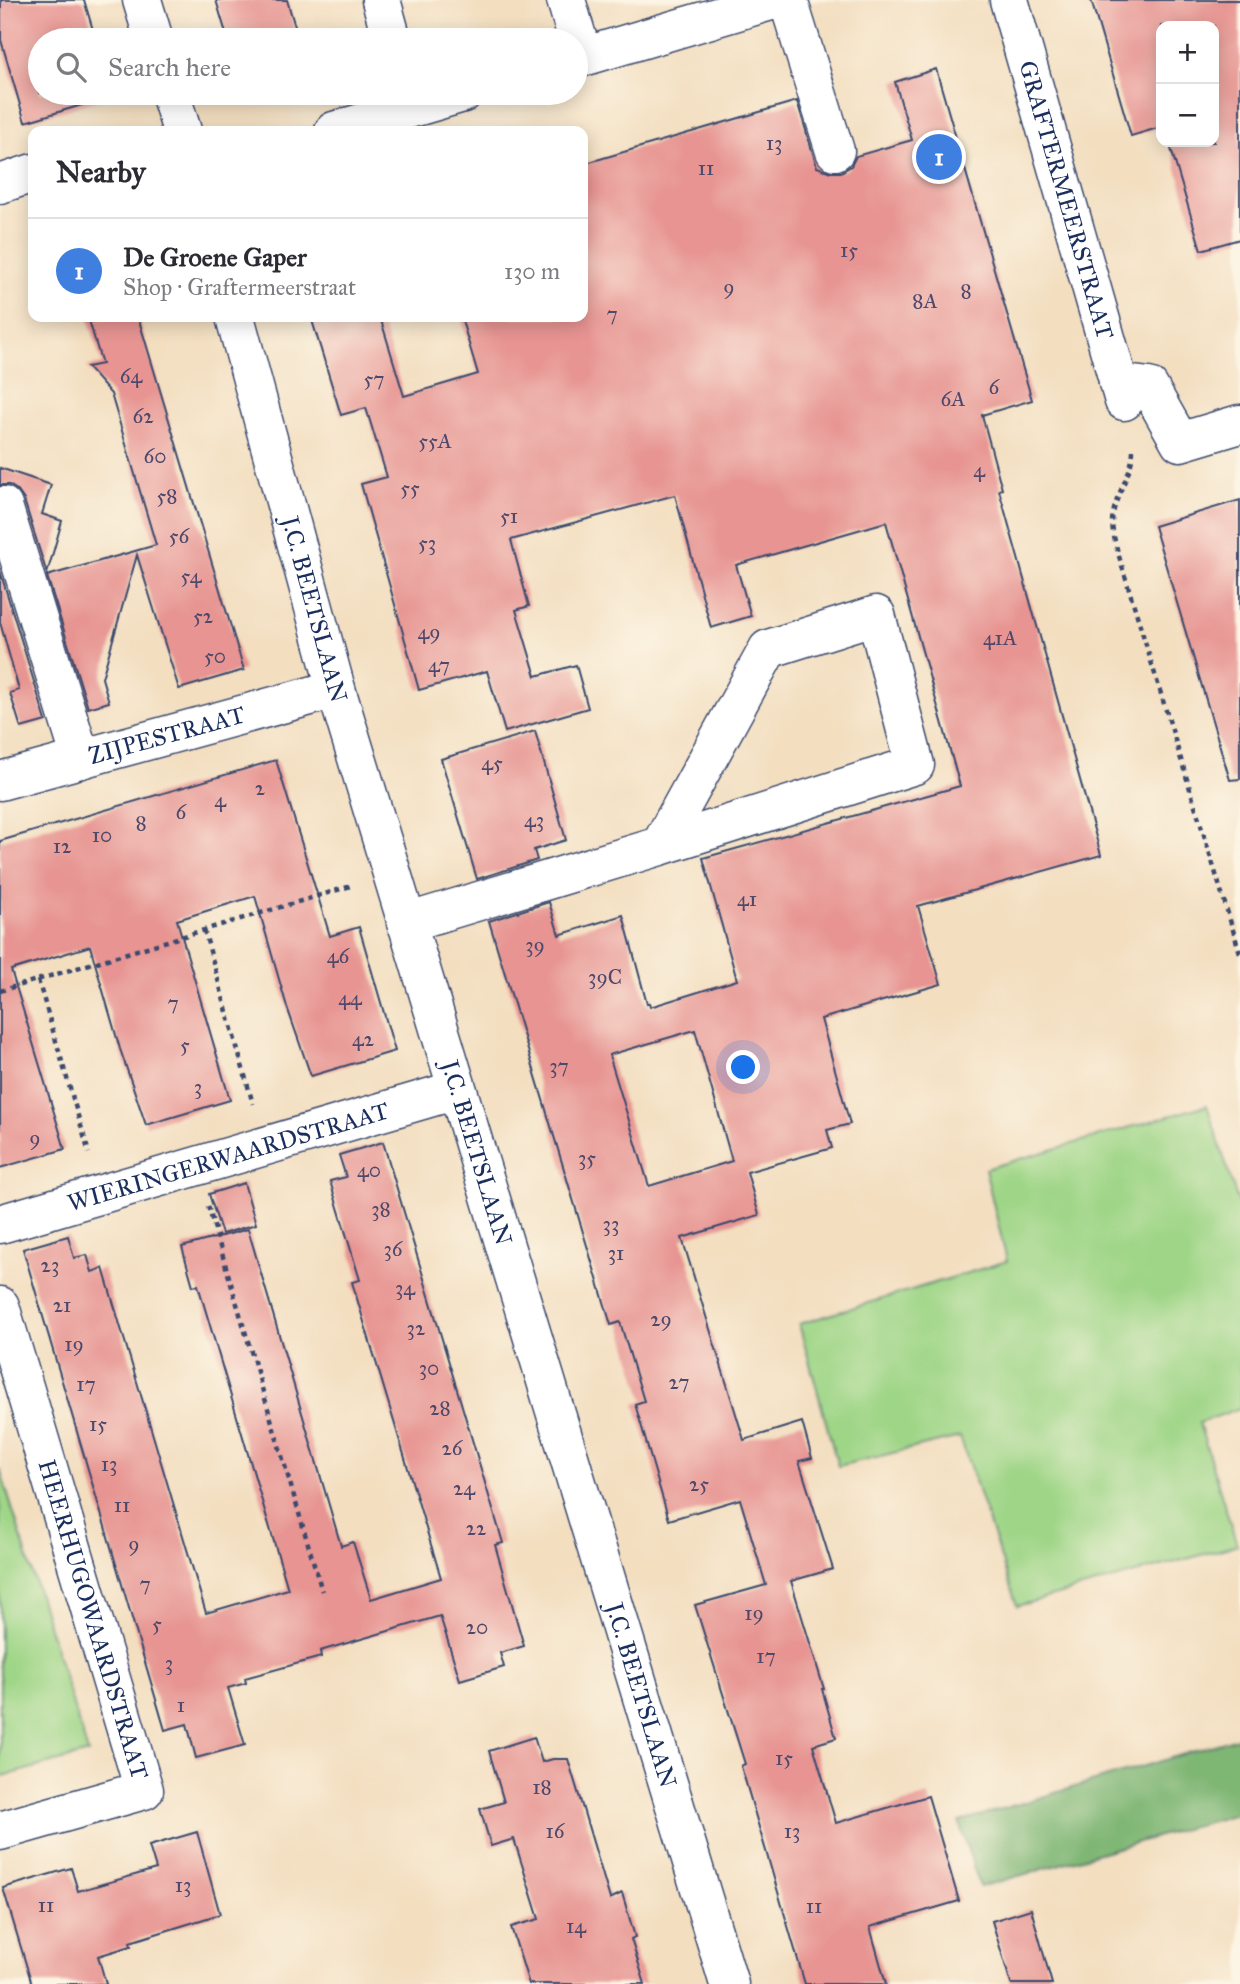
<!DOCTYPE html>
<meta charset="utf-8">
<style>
:root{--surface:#fff;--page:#f7f7f7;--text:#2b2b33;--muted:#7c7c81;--line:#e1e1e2;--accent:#0b8043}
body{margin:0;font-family:"IM FELL Great Primer",serif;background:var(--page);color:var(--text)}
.controls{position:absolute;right:21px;top:21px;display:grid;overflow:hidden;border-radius:14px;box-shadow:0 4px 18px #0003}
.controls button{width:63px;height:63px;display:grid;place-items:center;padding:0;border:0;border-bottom:2px solid var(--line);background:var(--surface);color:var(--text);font:35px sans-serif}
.you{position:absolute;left:744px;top:1068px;width:24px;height:24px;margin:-18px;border:5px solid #fff;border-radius:50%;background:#1a73e8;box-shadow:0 0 0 10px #1a73e833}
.badge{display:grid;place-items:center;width:46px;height:46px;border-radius:50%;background:var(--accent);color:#fff;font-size:23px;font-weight:700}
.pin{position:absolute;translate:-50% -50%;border:4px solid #fff;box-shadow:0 2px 7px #0006}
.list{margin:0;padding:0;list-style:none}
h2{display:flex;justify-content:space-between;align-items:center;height:91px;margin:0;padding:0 28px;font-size:30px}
h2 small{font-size:23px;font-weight:400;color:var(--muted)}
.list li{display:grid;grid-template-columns:46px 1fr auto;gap:21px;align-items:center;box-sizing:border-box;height:105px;padding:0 28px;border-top:2px solid var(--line)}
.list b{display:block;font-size:26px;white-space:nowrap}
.list p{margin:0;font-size:23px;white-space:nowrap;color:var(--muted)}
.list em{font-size:23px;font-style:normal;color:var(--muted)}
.icon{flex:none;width:38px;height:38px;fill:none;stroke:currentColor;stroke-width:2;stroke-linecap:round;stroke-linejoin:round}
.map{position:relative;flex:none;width:1240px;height:1984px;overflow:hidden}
.search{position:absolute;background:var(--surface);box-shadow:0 4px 18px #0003;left:28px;top:28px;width:560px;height:77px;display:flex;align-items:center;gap:18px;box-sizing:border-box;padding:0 24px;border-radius:38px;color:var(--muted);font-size:26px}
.panel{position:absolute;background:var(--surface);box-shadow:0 4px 18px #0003;left:28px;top:126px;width:560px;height:196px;border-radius:14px}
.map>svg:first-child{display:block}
.green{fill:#9ed586;stroke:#5c8272;stroke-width:2}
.forest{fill:#7eb673;stroke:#4c7268;stroke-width:2}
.building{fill:#e79492;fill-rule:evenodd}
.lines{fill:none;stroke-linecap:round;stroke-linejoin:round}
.minor-casing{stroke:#3b496d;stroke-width:41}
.path{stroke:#3b496d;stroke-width:4.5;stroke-dasharray:5 5;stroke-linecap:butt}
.minor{stroke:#fff;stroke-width:38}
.labels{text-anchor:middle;stroke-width:7;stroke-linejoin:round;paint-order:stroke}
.number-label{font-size:21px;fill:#4e486b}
.street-label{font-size:24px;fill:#1b2f5e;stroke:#fcf5e5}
</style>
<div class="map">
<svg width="1240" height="1984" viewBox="0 0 1240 1984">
<rect width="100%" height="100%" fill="#fcf5e5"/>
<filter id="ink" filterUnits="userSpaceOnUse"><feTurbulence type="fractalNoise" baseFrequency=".0143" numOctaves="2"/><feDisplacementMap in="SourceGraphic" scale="14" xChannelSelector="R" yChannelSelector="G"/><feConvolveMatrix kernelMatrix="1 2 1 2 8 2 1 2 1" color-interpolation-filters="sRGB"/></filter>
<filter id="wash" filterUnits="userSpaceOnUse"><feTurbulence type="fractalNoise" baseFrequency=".00686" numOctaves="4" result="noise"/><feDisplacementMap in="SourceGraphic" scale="28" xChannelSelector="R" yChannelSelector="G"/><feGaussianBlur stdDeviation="1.57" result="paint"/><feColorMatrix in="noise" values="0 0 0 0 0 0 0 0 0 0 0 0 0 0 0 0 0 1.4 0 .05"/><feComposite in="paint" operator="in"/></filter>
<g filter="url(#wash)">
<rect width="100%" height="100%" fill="#f3dec0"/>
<g class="green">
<polygon points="1207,1105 1240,1208 1240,1408 1199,1423 1237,1545 1017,1606 960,1437 838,1466 799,1324 1007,1261 985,1169"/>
<polygon points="0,1469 88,1753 0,1777"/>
</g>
<polygon class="forest" points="1240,1737 1240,1813 980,1887 959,1822"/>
<g id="blocks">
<g class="building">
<polygon points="1,0 84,0 96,40 40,40 40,93 111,93 112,96 25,122 1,40"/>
<polygon points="216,0 287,0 299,40 228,40"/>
<polygon points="1091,0 1240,0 1240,239 1201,250 1169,142 1214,142 1214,26 1161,26 1161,127 1131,136"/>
<path d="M 936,69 L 1032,400 L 982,415 L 1002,489 L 999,490 L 1101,855 L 918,906 L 941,984 L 821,1019 L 850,1124 L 827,1130 L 832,1148 L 747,1172 L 759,1215 L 682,1238 L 744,1440 L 802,1422 L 812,1458 L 799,1461 L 833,1569 L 791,1581 L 824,1689 L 822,1689 L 836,1738 L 813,1745 L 836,1823 L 928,1796 L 959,1901 L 870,1927 L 886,1984 L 805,1984 L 741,1766 L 745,1764 L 695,1605 L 766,1585 L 740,1499 L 669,1520 L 635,1404 L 644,1401 L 620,1322 L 611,1325 L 489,921 L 549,902 L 559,935 L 623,915 L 647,1004 L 649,1003 L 650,1007 L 737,980 L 703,858 L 960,786 L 886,522 L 736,565 L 751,616 L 711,628 L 675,495 L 511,540 L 529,606 L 516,610 L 536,676 L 576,665 L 588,708 L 505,732 L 487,671 L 419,690 L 361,484 L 387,477 L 366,408 L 341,415 L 311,317 L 380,317 L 404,396 L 478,374 L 461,317 L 583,317 L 583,164 L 797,101 L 817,167 L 831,172 L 841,172 L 851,166 L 856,156 L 912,140 L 895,82 ZM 695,1030 L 732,1161 L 649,1186 L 609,1055 Z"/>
<polygon points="88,317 138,317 244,670 179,689 137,555 102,678 109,702 88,708 47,576 156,545 111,394 87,367 102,364"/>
<polygon points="0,468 51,485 42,514 62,521 47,574 24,500 17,490 9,485 0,485"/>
<polygon points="1240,500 1240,779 1230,780 1154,526"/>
<polygon points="0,571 46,721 21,728 10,693 19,690 0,622"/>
<polygon points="535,731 566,840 534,850 537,860 477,879 441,759"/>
<polygon points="276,760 330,936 359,927 395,1051 311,1076 287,1007 255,896 177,920 230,1100 146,1125 120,1049 90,946 11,970 65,1149 0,1168 0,841"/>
<polygon points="383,1142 503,1543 495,1545 524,1646 500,1653 504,1667 460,1680 440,1616 320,1651 321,1657 245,1678 246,1683 228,1688 245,1745 196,1758 187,1724 165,1730 23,1249 68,1236 74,1258 87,1255 92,1272 103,1268 206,1613 288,1589 198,1285 193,1286 182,1247 248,1229 341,1546 353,1542 371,1599 441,1578 352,1282 360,1280 330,1181 346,1177 339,1155"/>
<polygon points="244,1183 256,1224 222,1234 209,1194"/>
<polygon points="534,1737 542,1762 553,1759 568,1759 610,1899 622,1893 635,1937 631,1939 645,1984 529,1984 511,1927 539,1919 514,1839 491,1846 480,1809 504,1802 489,1751"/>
<polygon points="197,1832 220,1914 130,1942 131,1946 98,1956 106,1984 32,1984 3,1888 71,1868 78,1891 156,1869 149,1846"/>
<polygon points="1031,1909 1052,1984 1011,1984 992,1921"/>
</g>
</g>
</g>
<g filter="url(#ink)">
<use href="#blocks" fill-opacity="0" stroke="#3b496d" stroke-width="2"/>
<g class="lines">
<defs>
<g id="minor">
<polyline points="142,0 154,40"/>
<polyline points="381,0 392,40"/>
<polyline points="566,0 583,57"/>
<polyline points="788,0 835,151"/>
<path id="s1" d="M 1009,0 L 1124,401"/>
<polyline points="576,59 774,0"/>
<polyline points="170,93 182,131"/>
<polyline points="334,131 463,93"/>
<polyline points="0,184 33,173"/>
<path id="s2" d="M 235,317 L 336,689 L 729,1984"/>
<polyline points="1118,383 1149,387 1180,442 1240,424"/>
<polyline points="3,506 81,759"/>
<path id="s3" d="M 0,781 L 336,689"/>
<polyline points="406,923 660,846 768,649 876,615 915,765 660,846"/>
<path id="s4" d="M 0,1224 L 456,1090"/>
<path id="s5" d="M 0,1306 L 144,1790 L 0,1831"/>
</g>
</defs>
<use href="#minor" class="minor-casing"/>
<g class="path">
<path d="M 1133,450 C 1132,475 1117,491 1113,514 C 1110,526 1115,540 1118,553 L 1240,953"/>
<polyline points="204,930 253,1104"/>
<polyline points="38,980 89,1153"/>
<polyline points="0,991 351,886"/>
<polyline points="208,1206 322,1591"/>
</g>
<use href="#minor" class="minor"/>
</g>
</g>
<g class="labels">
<g class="number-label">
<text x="774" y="150">13</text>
<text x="706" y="175">11</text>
<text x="849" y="257">15</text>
<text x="729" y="294">9</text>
<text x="966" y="298">8</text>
<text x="925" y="308">8A</text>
<text x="612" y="321">7</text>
<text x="131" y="383">64</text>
<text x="374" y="386">57</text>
<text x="994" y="394">6</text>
<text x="953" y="406">6A</text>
<text x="143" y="423">62</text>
<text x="435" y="448">55A</text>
<text x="155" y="463">60</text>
<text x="979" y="477">4</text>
<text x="410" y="495">55</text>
<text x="167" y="503">58</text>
<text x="509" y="523">51</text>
<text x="179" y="543">56</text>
<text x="427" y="550">53</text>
<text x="191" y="583">54</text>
<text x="203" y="623">52</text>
<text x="429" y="639">49</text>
<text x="1000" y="645">41A</text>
<text x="215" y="663">50</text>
<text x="439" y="672">47</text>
<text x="492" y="770">45</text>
<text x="260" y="795">2</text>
<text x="220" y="807">4</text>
<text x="181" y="819">6</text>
<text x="534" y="827">43</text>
<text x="141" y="830">8</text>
<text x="102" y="842">10</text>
<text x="62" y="853">12</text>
<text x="747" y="906">41</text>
<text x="535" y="952">39</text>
<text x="338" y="963">46</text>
<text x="605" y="984">39C</text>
<text x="350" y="1005">44</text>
<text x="173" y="1010">7</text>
<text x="363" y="1046">42</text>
<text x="185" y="1052">5</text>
<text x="559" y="1073">37</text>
<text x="198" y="1094">3</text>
<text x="35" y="1145">9</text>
<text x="587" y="1165">35</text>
<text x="369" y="1177">40</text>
<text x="381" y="1216">38</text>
<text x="611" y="1231">33</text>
<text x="393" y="1256">36</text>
<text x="616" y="1260">31</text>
<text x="50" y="1272">23</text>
<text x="405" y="1295">34</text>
<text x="62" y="1312">21</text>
<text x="661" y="1326">29</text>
<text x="416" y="1335">32</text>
<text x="74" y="1351">19</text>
<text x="429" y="1375">30</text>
<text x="679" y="1389">27</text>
<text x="86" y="1391">17</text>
<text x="440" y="1415">28</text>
<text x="98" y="1431">15</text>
<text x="452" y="1455">26</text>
<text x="109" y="1471">13</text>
<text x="699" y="1491">25</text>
<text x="464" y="1495">24</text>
<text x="122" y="1512">11</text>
<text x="476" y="1535">22</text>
<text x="134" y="1551">9</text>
<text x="145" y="1591">7</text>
<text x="754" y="1620">19</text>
<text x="157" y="1631">5</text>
<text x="477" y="1634">20</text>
<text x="766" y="1663">17</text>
<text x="169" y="1670">3</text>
<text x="181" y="1712">1</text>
<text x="784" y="1765">15</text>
<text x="542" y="1794">18</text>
<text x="555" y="1838">16</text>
<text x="792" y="1838">13</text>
<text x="183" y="1892">13</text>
<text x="46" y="1912">11</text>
<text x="814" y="1913">11</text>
<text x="576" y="1933">14</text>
</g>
<g class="street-label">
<text dy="8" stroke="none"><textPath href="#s1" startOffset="208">GRAFTERMEERSTRAAT</textPath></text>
<text dy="8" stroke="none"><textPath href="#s2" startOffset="303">J.C. BEETSLAAN</textPath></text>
<text dy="8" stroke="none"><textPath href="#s3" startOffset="173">ZIJPESTRAAT</textPath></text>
<text dy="8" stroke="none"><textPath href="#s2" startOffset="870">J.C. BEETSLAAN</textPath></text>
<text dy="8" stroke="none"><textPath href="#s4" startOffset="238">WIERINGERWAARDSTRAAT</textPath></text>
<text dy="8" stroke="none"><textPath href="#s5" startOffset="327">HEERHUGOWAARDSTRAAT</textPath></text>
<text dy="8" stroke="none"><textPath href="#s2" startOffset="1437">J.C. BEETSLAAN</textPath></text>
</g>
</g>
</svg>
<div class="controls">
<button>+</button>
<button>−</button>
</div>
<div class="you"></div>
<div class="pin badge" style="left:939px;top:157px;background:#3f7fe0">1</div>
<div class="search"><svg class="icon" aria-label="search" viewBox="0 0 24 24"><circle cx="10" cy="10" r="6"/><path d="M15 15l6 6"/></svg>Search here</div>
<section class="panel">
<h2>Nearby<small></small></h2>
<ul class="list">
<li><span class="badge" style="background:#3f7fe0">1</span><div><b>De Groene Gaper</b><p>Shop · Graftermeerstraat</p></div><em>130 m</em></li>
</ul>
</section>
</div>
